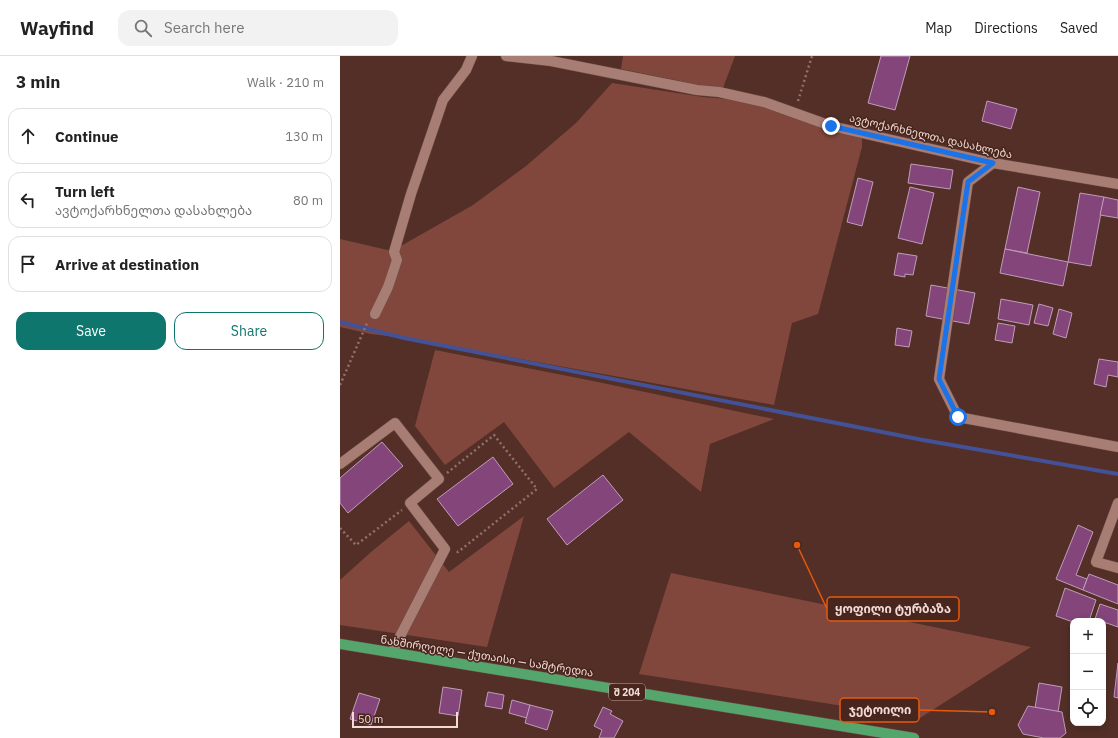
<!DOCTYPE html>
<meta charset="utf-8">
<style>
:root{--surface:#fff;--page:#f2f2f2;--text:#222;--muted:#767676;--line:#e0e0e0;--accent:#0f766e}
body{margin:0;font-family:"IBM Plex Sans","Noto Sans Georgian",sans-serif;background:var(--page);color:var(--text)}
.controls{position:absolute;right:12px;bottom:12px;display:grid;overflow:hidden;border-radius:8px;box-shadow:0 2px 10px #0003}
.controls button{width:36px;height:36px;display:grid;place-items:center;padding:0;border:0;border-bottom:1px solid var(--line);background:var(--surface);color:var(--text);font:20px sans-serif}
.scale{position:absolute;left:12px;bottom:10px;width:106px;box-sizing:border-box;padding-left:4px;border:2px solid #f2dad5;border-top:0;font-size:11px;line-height:14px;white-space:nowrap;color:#f2dad5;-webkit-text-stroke:3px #48251d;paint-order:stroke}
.stop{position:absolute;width:12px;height:12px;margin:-9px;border:3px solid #1a73e8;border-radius:50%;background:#fff}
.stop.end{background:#1a73e8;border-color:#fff;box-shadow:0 1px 4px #0008}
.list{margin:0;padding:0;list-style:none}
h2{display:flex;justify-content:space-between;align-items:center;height:52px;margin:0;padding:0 16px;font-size:17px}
h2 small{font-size:13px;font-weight:400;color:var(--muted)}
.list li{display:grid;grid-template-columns:26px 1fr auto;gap:12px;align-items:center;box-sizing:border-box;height:56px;margin:0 8px 8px;padding:0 8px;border:1px solid var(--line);border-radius:12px}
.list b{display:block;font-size:15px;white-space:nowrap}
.list p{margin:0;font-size:13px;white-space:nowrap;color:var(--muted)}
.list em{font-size:13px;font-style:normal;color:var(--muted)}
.actions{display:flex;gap:8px;padding:12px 16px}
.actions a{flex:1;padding:9px 0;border:1px solid var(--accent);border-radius:12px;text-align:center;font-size:14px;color:var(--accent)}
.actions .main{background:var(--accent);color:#fff}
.icon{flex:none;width:22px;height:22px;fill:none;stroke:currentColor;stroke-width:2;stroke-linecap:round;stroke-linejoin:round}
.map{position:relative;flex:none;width:778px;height:682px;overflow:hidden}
header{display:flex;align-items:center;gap:24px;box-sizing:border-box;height:56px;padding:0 20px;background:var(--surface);border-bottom:1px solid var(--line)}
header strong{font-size:19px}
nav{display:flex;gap:22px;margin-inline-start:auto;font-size:14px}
.search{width:280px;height:36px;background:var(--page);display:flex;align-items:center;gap:10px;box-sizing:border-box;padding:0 14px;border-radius:12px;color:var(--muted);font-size:15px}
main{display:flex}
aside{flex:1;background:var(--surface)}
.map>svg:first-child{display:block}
.green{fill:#81473c}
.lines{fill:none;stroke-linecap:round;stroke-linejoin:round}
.stream{stroke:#435196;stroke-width:4}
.building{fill:#84457b;stroke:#bf9db9}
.minor-casing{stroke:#6c4d46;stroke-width:11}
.major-casing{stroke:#6c4d46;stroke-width:11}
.path{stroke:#91726b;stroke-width:2.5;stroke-dasharray:2 3;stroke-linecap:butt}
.minor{stroke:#a87d74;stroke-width:10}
.major{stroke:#55a66d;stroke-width:10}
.route{stroke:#1a73e8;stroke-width:5}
.labels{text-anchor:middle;stroke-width:3;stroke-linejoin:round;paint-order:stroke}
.shield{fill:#48251d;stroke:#bfa49e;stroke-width:1}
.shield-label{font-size:10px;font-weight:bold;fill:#f2dad5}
.street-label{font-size:11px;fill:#f2dad5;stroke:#48251d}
.leader{fill:none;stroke:#e8590c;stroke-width:1.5}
.callout-dot{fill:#e8590c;stroke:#48251d;stroke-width:1.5}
.callout{fill:#48251d;stroke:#e8590c;stroke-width:1.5}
.callout-label{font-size:12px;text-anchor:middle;font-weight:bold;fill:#f2dad5}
</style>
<header>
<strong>Wayfind</strong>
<div class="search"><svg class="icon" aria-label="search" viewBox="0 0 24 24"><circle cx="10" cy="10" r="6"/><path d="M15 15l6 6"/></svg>Search here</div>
<nav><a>Map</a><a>Directions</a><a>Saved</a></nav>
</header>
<main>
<aside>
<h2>3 min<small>Walk · 210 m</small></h2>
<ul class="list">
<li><svg class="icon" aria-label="ahead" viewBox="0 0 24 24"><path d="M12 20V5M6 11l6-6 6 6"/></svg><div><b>Continue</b></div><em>130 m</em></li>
<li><svg class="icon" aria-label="left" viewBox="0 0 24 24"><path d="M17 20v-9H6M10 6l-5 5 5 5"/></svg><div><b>Turn left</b><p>ავტოქარხნელთა დასახლება</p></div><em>80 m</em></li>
<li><svg class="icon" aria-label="arrive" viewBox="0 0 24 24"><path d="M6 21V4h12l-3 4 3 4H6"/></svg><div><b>Arrive at destination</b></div></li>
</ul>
<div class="actions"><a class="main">Save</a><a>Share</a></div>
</aside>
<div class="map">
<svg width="778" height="682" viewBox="0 0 778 682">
<rect width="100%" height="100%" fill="#532f27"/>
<g class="green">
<polygon points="283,0 395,0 383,32 364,30 281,13"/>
<polygon points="272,27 363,41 424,46 522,77 522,91 478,258 452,267 434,349 64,282 31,278 0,271 0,183 52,195 133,149 186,110 236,67"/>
<polygon points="95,294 253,325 434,363 370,388 361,436 289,376 214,432 164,366 105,409 75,370"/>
<polygon points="184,460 147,591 0,569 0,524 31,496 69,465 109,516"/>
<polygon points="331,517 691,591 580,662 299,618"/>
</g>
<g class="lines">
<polyline class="stream" points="0,266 64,282 583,384 778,418"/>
</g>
<g class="building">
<polygon points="541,0 570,0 555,54 528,47"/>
<polygon points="647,45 677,53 671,73 642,65"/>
<polygon points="571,108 613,114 610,133 568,127"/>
<polygon points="518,122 533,126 522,170 507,166"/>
<polygon points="570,131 594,137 582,188 558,182"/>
<polygon points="678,131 700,136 687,197 665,193"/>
<polygon points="740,137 764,141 751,210 728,206"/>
<polygon points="764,141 778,144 778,162 760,159"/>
<polygon points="665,193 728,206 723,230 660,217"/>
<polygon points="558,197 577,200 573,219 565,218 565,221 554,219"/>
<polygon points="591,229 635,237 629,268 586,260"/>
<polygon points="661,243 693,249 689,269 658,263"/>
<polygon points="699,248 713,252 708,270 694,267"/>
<polygon points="719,253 732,257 726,282 713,278"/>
<polygon points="658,267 675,270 672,287 655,284"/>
<polygon points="557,272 572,275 569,291 555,289"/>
<polygon points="759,303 778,306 778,321 768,319 766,331 754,328"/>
<polygon points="42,386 63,410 8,457 0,447 0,422"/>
<polygon points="153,401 173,428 118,470 97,443"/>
<polygon points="263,419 283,444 227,489 207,463"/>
<polygon points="738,469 753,476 736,519 747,523 743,534 716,523"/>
<polygon points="749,518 778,529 778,548 743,534"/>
<polygon points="725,532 756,544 749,565 733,565 733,566 716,560"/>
<polygon points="760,548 778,554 778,571 755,563"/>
<polygon points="778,607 778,642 774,641"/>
<polygon points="699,627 722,631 718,656 695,652"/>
<polygon points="103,631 122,634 118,660 99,657"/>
<polygon points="148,636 164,639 162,653 145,650"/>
<polygon points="19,637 40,643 31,669 10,663"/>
<polygon points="172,644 190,649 187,662 169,657"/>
<polygon points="190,649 213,655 207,674 185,667"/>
<polygon points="688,650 722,656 726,677 720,682 704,682 683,678 678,669"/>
<polygon points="263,651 272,655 270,658 283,665 274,682 259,682 262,674 254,670"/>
</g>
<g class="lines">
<defs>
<g id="minor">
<polyline points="166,0 211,5 357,34 379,36 424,46 491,70 653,107 778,128"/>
<polyline points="653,107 628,126 599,323 618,361 778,391"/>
<polyline points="35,258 48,231 57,204 54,196 71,138 103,44 126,14 132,0"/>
<polyline points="0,408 55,367 99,423 70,447 105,493 52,596"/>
<polyline points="778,447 756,506 778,512"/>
</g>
<polyline id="major" points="0,588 574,682"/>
</defs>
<use href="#minor" class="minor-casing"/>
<use href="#major" class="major-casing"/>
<g class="path">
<polyline points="458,45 472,0"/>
<polyline points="0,329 28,265"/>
<polyline points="107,417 154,379 197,433 118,496 116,495"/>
<polyline points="0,472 16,489 62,454"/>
</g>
<use href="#minor" class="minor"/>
<use href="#major" class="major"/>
</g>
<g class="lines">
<polyline class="route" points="491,70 653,107 628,126 599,323 618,361"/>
</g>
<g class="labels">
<rect class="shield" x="269" y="628" width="36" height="16" rx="3"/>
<g class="shield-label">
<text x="287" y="640">შ 204</text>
</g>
<g class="street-label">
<text transform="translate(591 80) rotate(13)" y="4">ავტოქარხნელთა დასახლება</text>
<text transform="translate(147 600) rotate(9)" y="4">ნახშირღელე — ქუთაისი — სამტრედია</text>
</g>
</g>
<path class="leader" d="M457 489L487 553M652 656L579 654"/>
<g class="callout-dot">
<circle cx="457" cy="489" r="4"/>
<circle cx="652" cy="656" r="4"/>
</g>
<g class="callout">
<rect x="487" y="541" width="132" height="24" rx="4"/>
<rect x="500" y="642" width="79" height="24" rx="4"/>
</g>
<g class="callout-label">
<text x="553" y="557">ყოფილი ტურბაზა</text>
<text x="540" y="658">ჯეტოილი</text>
</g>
</svg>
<div class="controls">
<button>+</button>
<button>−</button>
<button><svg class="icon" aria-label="locate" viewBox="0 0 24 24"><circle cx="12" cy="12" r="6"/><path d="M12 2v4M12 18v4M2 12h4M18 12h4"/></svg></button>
</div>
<div class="scale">50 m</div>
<div class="stop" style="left:618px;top:361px"></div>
<div class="stop end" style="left:491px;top:70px"></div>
</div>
</main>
